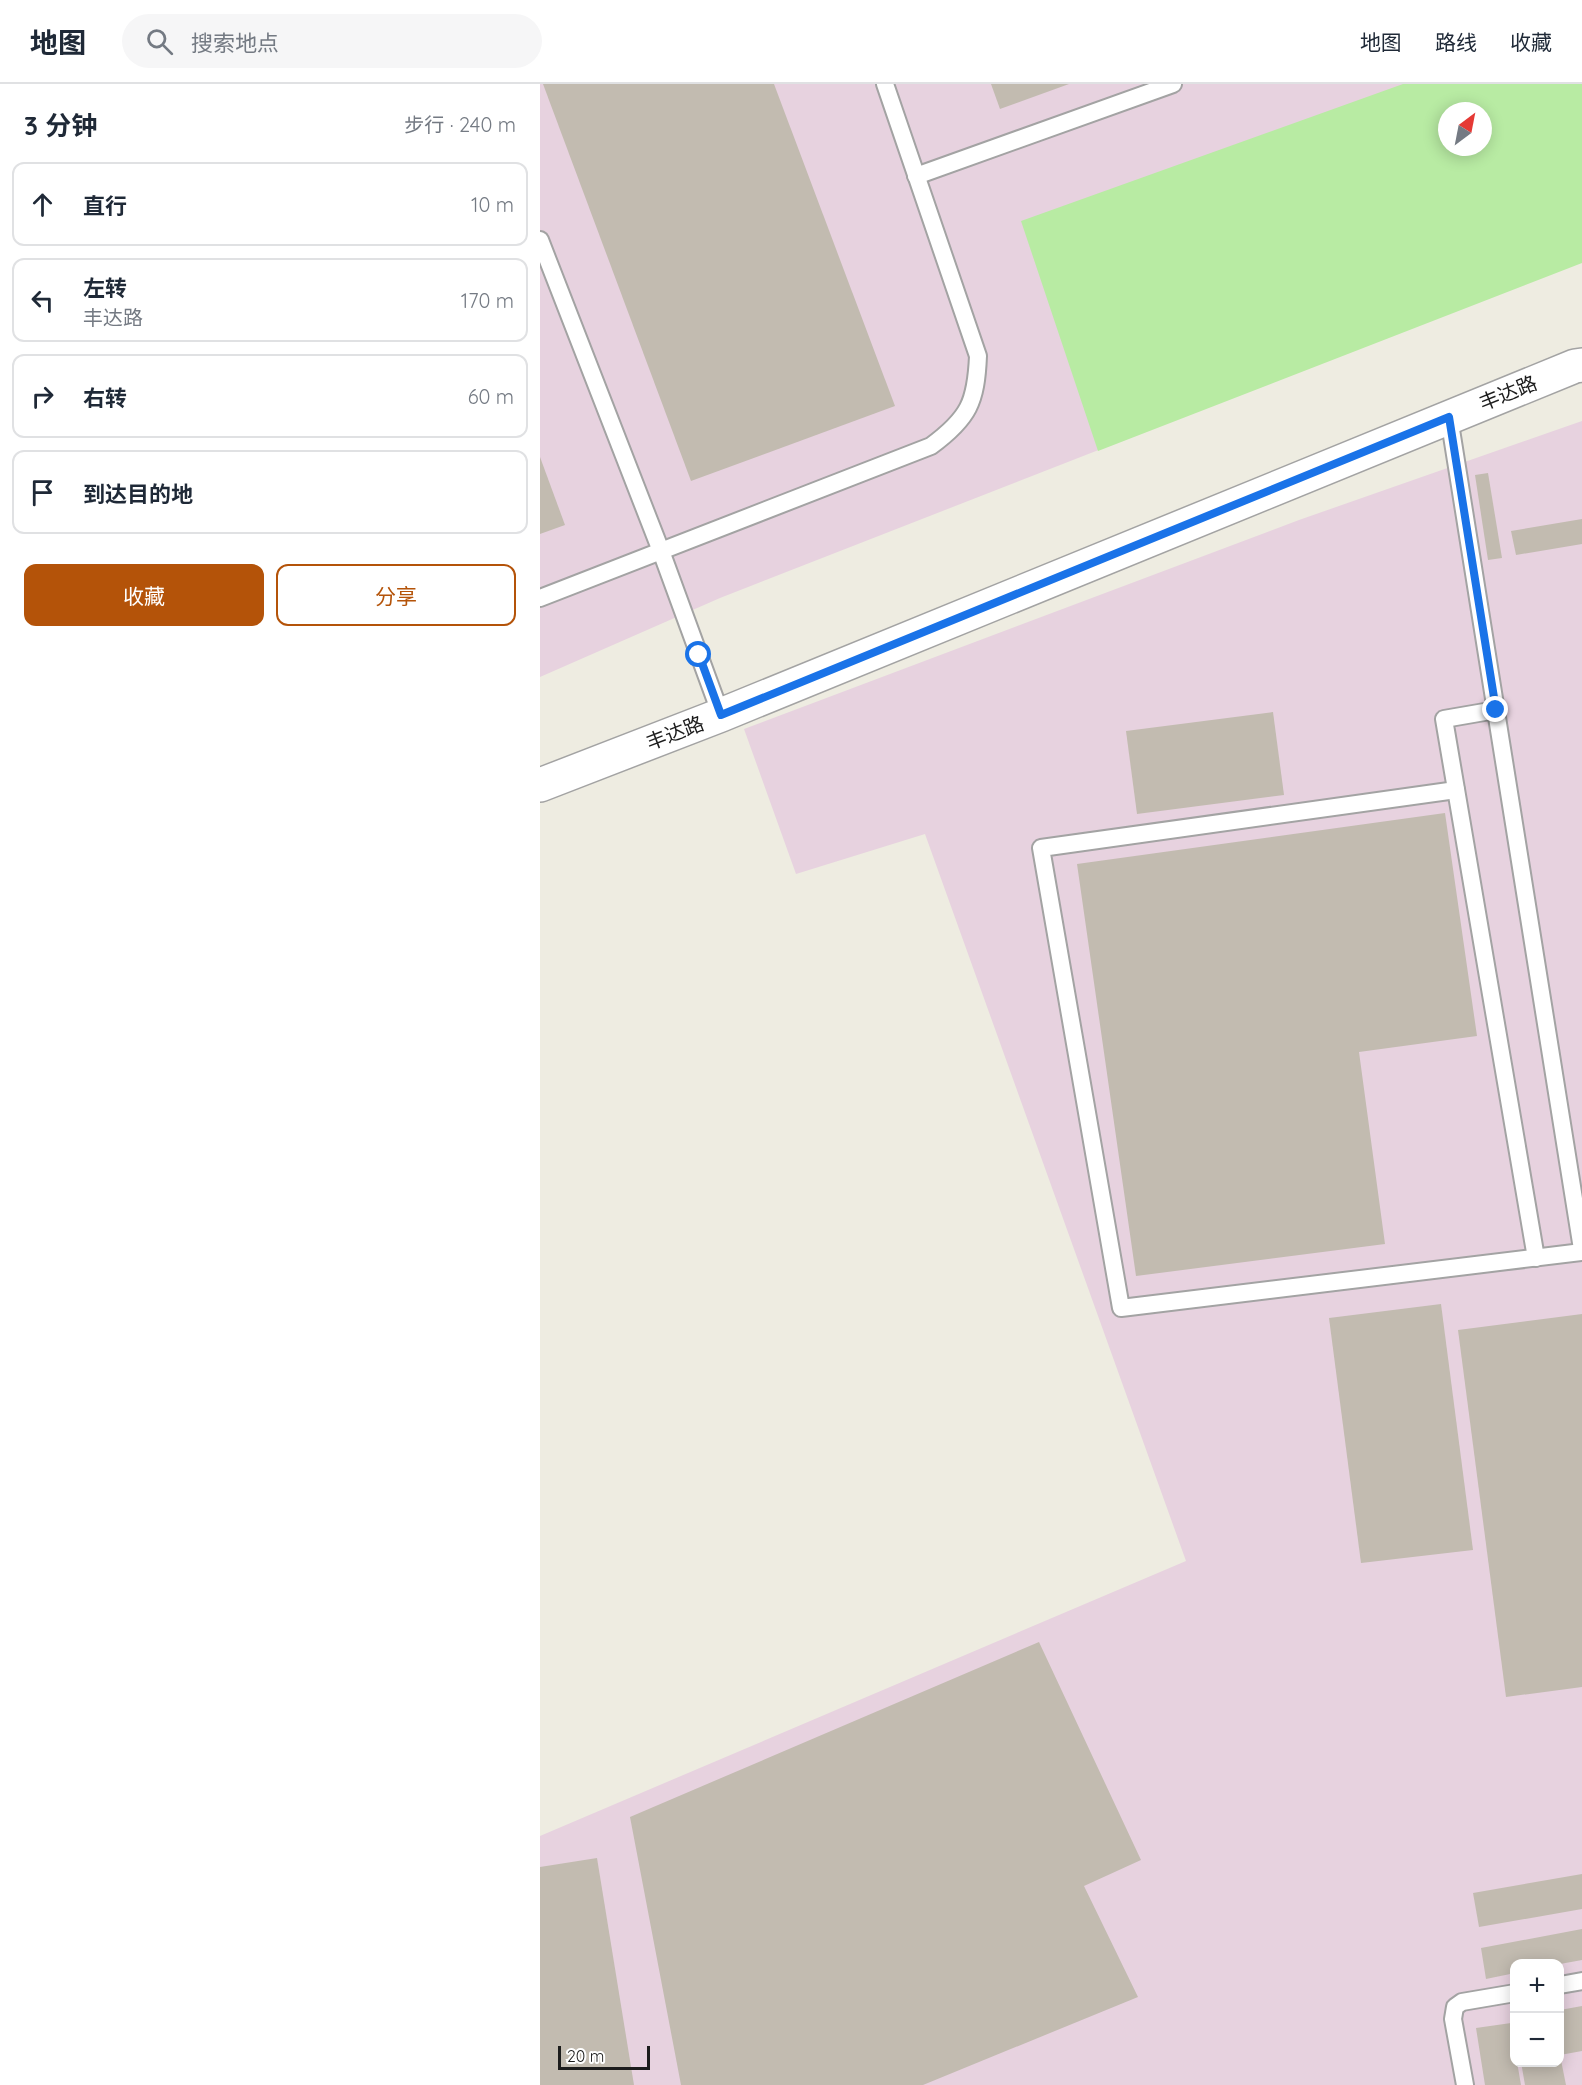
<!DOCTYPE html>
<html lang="zh">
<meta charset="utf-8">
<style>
:root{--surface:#fff;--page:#f6f6f7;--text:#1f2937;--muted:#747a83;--line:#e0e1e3;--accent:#b45309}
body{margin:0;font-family:Quicksand,"Noto Sans SC",sans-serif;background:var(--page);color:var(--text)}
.controls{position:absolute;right:18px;bottom:18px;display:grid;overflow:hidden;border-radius:12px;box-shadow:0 3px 15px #0003}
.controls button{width:54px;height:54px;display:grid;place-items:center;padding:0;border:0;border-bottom:2px solid var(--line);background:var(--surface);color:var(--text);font:30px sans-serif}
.compass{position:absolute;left:898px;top:18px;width:54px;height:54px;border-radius:50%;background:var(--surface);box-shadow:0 3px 15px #0003;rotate:32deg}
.scale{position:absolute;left:18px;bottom:15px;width:92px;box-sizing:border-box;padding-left:6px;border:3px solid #1c1c1c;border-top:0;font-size:16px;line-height:21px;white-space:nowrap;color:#1c1c1c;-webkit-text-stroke:4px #fff;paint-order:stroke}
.stop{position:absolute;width:18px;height:18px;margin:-14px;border:4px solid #1a73e8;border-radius:50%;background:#fff}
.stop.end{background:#1a73e8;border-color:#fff;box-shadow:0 2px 6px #0008}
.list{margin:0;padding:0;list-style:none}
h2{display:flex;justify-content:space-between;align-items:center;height:78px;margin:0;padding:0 24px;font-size:26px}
h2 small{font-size:20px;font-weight:400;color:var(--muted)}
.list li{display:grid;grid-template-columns:39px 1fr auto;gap:18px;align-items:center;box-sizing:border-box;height:84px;margin:0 12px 12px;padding:0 12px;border:2px solid var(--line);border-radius:12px}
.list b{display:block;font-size:22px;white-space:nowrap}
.list p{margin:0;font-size:20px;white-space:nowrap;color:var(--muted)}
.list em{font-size:20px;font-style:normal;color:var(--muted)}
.actions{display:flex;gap:12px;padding:18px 24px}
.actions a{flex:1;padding:14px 0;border:2px solid var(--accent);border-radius:12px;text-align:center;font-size:21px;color:var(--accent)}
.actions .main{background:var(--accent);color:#fff}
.icon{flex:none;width:33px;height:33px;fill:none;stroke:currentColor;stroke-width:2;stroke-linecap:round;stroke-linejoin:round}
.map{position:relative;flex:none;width:1042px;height:2001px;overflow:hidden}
header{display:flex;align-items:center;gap:36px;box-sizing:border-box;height:84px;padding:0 30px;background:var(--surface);border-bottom:2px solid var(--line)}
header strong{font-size:28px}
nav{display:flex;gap:33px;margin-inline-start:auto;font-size:21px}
.search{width:420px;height:54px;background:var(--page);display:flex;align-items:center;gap:15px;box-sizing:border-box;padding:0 21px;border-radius:33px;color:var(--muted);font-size:22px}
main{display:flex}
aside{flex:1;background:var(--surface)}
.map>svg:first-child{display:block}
.industrial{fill:#e7d2df;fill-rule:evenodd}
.grass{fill:#b8eba3;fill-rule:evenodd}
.building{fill:#c2bbb0}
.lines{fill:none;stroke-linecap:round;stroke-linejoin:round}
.service-casing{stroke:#a3a3a3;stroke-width:20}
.tertiary-casing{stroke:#a3a3a3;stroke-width:36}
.service{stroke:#fff;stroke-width:16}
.tertiary{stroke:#fff;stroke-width:33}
.route{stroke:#1a73e8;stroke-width:8}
.labels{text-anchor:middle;stroke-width:5;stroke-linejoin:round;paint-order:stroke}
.street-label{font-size:20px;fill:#1c1c1c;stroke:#fff}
</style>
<header>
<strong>地图</strong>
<div class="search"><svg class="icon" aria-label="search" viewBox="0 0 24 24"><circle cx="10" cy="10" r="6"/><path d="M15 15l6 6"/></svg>搜索地点</div>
<nav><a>地图</a><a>路线</a><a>收藏</a></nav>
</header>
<main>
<aside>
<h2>3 分钟<small>步行 · 240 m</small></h2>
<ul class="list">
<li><svg class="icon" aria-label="ahead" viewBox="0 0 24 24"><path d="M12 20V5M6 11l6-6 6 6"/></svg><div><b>直行</b></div><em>10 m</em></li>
<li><svg class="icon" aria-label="left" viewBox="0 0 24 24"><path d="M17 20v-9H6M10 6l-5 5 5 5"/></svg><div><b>左转</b><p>丰达路</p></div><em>170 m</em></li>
<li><svg class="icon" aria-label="right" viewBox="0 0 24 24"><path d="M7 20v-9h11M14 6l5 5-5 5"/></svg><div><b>右转</b></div><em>60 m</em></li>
<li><svg class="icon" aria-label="arrive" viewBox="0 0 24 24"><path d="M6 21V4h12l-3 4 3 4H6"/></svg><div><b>到达目的地</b></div></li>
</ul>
<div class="actions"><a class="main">收藏</a><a>分享</a></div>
</aside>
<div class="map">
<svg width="1042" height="2001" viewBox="0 0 1042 2001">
<rect width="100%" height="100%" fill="#eeece1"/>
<g class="industrial">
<path d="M 0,0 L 1042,0 L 1042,177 L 180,514 L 0,593 ZM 907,27 L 943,27 L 943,63 L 907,63 Z"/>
<path d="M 1042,337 L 1042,2001 L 0,2001 L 0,1752 L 646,1477 L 385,750 L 256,790 L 204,645 L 759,436 ZM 975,1880 L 1020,1880 L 1020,1978 L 975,1978 Z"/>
</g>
<path class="grass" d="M 863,0 L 1042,0 L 1042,179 L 558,367 L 481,137 ZM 907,27 L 943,27 L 943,63 L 907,63 Z"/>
<g class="building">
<polygon points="3,0 234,0 355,322 151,397"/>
<polygon points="451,0 529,0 460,25"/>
<polygon points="0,373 25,441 0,450"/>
<polygon points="948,389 962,474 948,476 935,391"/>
<polygon points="1042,435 1042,460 976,471 971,447"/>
<polygon points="733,628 744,711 597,730 586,647"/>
<polygon points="905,729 937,952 819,968 845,1160 596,1192 537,780"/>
<polygon points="901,1220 933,1466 821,1479 789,1234"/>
<polygon points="1042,1230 1042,1603 966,1613 918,1246"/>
<polygon points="499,1558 601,1776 544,1802 598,1913 383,2001 141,2001 90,1733"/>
<polygon points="57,1774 94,2001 0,2001 0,1783"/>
<polygon points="1042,1790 1042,1825 939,1843 933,1809"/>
<polygon points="1042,1845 1042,1876 1020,1880 975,1880 975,1889 946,1895 941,1864"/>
<polygon points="1042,1922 1042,1967 1020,1971 1026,2001 985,2001 981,1978 1020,1978 1020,1926"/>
<polygon points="971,1939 975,1963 975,1978 977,1978 981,2001 945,2001 936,1944"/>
</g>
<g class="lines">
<defs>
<g id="service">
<polyline points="376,92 633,0"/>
<polyline points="0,156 121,467 181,631"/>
<polyline points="909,333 1042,1165"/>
<path d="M 0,514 L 391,362 C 429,334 436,318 438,272 L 345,0"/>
<polyline points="956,626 904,635 996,1174"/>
<polyline points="916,706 501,764 581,1224 1042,1168"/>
<polyline points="1020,1901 1042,1897"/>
<polyline points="925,2001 913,1935 915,1923 922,1918 975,1909"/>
</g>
<polyline id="tertiary" points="0,701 181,631 1035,282 1042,281"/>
</defs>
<use href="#service" class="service-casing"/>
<use href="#tertiary" class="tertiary-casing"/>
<use href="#service" class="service"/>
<use href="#tertiary" class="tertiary"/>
</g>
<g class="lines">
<polyline class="route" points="159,571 181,631 909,333 956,626"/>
</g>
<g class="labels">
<g class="street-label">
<text transform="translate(968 309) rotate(-22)" y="7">丰达路</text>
<text transform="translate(135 649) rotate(-21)" y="7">丰达路</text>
</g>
</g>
</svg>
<div class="controls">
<button>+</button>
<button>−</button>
</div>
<svg class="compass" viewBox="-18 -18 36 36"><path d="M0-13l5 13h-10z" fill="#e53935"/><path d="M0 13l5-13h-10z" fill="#747a83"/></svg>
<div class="scale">20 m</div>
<div class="stop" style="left:159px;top:571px"></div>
<div class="stop end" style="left:956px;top:626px"></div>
</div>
</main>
